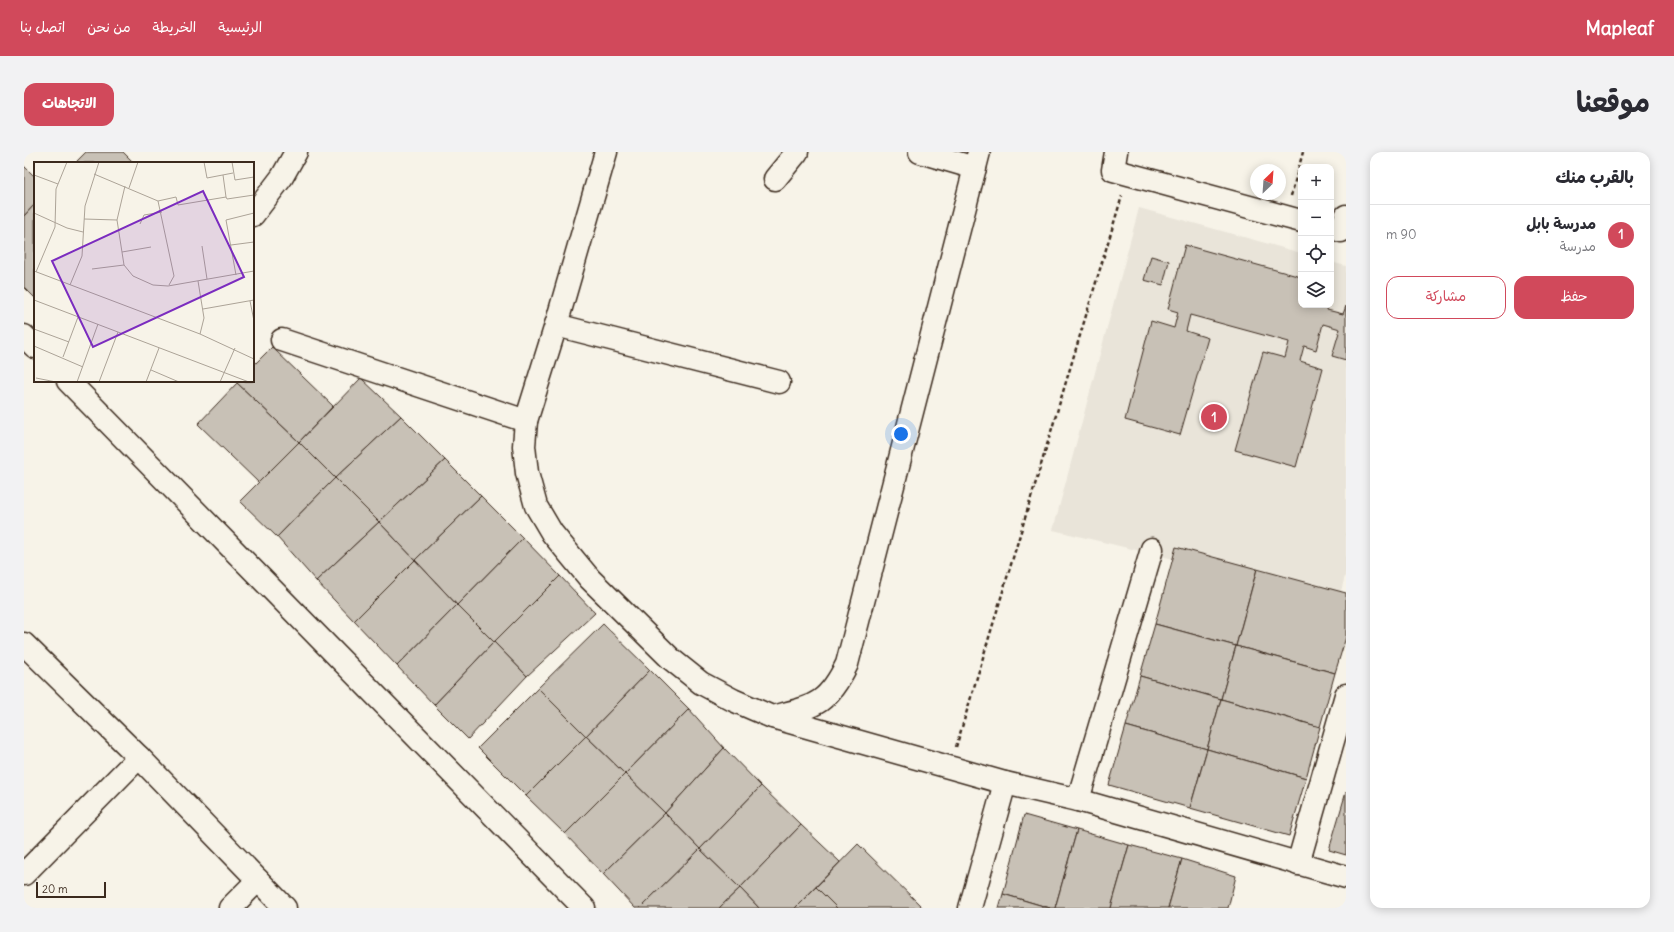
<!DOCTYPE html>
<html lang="ar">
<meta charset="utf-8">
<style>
:root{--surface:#fff;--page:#f2f2f3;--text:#2b2b33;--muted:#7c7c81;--line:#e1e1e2;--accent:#d1495b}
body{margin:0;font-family:Delius,"Playpen Sans Arabic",sans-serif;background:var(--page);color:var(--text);direction:rtl}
.controls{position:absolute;right:12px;top:12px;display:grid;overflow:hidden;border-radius:8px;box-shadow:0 2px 10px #0003}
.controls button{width:36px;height:36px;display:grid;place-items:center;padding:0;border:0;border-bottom:1px solid var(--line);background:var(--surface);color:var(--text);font:20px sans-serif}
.compass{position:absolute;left:1226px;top:12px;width:36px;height:36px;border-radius:50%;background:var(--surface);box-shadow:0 2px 10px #0003;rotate:25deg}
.scale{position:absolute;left:12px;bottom:10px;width:70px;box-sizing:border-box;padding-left:4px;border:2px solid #3b2a1e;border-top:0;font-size:11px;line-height:14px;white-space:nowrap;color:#3b2a1e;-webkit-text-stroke:3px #f7f3e8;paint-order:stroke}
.you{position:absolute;left:877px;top:282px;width:14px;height:14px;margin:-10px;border:3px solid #fff;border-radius:50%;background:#1a73e8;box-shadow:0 0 0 6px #1a73e833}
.badge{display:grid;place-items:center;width:26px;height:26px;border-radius:50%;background:var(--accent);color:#fff;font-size:13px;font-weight:700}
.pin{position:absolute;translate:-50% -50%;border:2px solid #fff;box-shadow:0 1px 4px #0006}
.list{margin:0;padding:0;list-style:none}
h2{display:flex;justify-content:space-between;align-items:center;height:52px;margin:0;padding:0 16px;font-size:17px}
h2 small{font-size:13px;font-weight:400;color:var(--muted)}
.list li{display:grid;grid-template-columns:26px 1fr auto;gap:12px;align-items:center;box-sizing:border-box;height:60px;padding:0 16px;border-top:1px solid var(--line)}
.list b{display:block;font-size:15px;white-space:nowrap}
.list p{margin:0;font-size:13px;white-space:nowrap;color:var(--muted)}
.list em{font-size:13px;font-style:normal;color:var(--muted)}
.actions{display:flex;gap:8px;padding:12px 16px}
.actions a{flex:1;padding:9px 0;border:1px solid var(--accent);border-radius:12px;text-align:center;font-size:14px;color:var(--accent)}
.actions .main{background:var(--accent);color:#fff}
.icon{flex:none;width:22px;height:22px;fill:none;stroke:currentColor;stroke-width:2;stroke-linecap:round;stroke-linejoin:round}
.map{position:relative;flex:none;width:1322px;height:756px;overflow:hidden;direction:ltr;border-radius:12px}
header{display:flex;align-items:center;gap:24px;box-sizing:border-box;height:56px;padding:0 20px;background:var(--accent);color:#fff}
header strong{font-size:19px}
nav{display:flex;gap:22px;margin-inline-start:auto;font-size:14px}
.intro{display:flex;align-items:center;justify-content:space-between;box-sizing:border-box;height:96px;padding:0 24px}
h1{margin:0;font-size:28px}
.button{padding:10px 18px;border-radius:12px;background:var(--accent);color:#fff;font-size:14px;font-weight:700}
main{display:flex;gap:24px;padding:0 24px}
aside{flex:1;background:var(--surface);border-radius:12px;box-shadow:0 2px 10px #0003}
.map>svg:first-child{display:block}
.built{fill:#e9e4d9}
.building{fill:#c8c1b6;stroke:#3b2a1e}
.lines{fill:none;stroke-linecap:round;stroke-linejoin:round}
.minor-casing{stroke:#3b2a1e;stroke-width:25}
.path{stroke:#3b2a1e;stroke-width:2.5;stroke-dasharray:4 3;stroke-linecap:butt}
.minor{stroke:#f7f3e8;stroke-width:22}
.inset-road{fill:none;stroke:#aca397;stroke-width:1}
.view{fill:#7b2cbf;fill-opacity:0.15;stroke:#7b2cbf;stroke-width:2}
.inset-edge{fill:none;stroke:#3b2a1e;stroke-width:2}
</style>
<header>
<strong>Mapleaf</strong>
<nav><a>الرئيسية</a><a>الخريطة</a><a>من نحن</a><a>اتصل بنا</a></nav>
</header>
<div class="intro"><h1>موقعنا</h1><a class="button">الاتجاهات</a></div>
<main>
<aside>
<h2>بالقرب منك<small></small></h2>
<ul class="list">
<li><span class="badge">1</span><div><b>مدرسة بابل</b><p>مدرسة</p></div><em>90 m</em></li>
</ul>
<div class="actions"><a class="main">حفظ</a><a>مشاركة</a></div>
</aside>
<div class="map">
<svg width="1322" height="756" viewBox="0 0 1322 756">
<rect width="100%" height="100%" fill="#f7f3e8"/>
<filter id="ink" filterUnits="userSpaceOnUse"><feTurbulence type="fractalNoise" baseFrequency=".025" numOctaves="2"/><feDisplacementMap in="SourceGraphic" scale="8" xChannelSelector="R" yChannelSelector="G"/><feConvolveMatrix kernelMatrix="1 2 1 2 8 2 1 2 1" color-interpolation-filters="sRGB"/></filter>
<g filter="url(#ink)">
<polygon class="built" points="1115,56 1277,101 1277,153 1307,153 1307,110 1322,114 1322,420 1315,447 1029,378"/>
<g class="building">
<polygon points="62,0 99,0 110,11 55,11 53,9"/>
<polygon points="0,14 11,25 11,52 0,64"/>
<polygon points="11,52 11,146 0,135 0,64"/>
<polygon points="1161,93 1277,125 1277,153 1304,153 1303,158 1319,162 1322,154 1322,208 1308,204 1316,177 1299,172 1292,198 1280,194 1276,209 1299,216 1272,315 1211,298 1239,200 1261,206 1265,190 1166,163 1162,179 1184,186 1156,283 1101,268 1127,169 1150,176 1154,160 1144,157"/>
<polygon points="1127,104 1145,109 1139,133 1120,128"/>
<polygon points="248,195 309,254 275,290 213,231 215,229 229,229 229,214"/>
<polygon points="337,226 377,264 311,326 275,290"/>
<polygon points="213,231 275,290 235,331 174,272"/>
<polygon points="377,264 421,308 355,370 311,326"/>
<polygon points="275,290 311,326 253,385 216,349"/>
<polygon points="421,308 457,344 391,408 355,370"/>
<polygon points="311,326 355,370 292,429 253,385"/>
<polygon points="457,344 499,386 433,453 391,408"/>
<polygon points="355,370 391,408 330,469 292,429"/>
<polygon points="499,386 536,424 470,490 433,453"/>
<polygon points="1152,395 1233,417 1212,494 1131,472"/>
<polygon points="391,408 433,453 373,514 330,469"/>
<polygon points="1233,417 1322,441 1322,485 1311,521 1212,494"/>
<polygon points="536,424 571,461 503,524 470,490"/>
<polygon points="433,453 470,490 410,553 373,514"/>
<polygon points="579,472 626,518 562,584 514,536"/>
<polygon points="1131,472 1212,494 1197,547 1116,524"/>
<polygon points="470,490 503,524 444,587 410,553"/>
<polygon points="1212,494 1311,521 1296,575 1197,547"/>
<polygon points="626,518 665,557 601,622 562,584"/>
<polygon points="1116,524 1197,547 1183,597 1102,574"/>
<polygon points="514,536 562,584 502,644 454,596"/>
<polygon points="1197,547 1296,575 1282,626 1183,597"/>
<polygon points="665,557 700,596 641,661 601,622"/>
<polygon points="1102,574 1183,597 1166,656 1085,633"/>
<polygon points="562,584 601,622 541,682 502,644"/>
<polygon points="700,596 737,634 676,697 641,661"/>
<polygon points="1183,597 1282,626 1265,684 1166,656"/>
<polygon points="601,622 641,661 579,722 541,682"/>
<polygon points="737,634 777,673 716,736 676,697"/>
<polygon points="1322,640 1322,703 1305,698"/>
<polygon points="641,661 676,697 616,756 611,756 579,722"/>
<polygon points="1000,663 1053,678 1031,756 1026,756 979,742"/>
<polygon points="777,673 816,710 771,756 735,756 716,736"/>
<polygon points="1053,678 1105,693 1087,756 1031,756"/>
<polygon points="834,692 899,756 813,756 792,735"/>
<polygon points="1105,693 1158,707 1144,756 1087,756"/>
<polygon points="676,697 716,736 695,756 616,756"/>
<polygon points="1158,707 1212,724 1204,756 1144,756"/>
<polygon points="792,735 813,756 771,756"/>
<polygon points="716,736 735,756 695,756"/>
<polygon points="979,742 1026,756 975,756"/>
</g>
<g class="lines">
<defs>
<g id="minor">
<polyline points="582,0 532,173 502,269 500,294 503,321 512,354 528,381 566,427 647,507 677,531 709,548 748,565 981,631 1054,648 1322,725"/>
<polyline points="896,0 951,16"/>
<polyline points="1092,0 1089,18 1277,69"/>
<polyline points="751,27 773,0"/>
<polyline points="229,63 258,25 272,0"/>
<polyline points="1317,79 1322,64"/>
<polyline points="532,173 755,230"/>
<polyline points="0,184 11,195"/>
<polyline points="258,188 502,269"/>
<polyline points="44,229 560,756"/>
<polyline points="0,492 115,605 261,756"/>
<path d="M 749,565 C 791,554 803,553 823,512 L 955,0"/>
<polyline points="1054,648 1128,397"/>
<polyline points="1274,712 1322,543"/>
<polyline points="0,722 115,605"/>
<polyline points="206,756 234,728"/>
<polyline points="946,756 981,631"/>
</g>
</defs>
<use href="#minor" class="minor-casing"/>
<g class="path">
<polyline points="1267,44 1279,0"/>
<polyline points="932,595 1098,44"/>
</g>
<use href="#minor" class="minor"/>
</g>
</g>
<g transform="translate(10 10)">
<rect width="220" height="220" fill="#f7f3e8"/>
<path class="inset-road" d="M 170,0 L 173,16 L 199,11M 198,0 L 201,18 L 220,15M 60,12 L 124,39 L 140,114 L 135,123M 0,13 L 24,22M 189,13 L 192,35M 91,24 L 83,58 L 90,103 L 99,114 L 119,123 L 134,124 L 220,109M 95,26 L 104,0M 124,39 L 142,35 L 144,43 L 192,35 L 193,37 L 220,33M 0,51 L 33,66 L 49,70M 50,57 L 83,58M 106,62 L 110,53 L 128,50M 197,83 L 220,80M 168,84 L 173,117M 88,90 L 117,85M 58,107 L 90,103M 0,109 L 166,172 L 220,197M 2,110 L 21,65 L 22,27 L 33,0M 202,113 L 192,58 L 220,51M 164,119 L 170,156 L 166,172M 36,123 L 48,94 L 51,44 L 65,0M 0,138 L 215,220M 216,139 L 220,159M 169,147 L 220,138M 0,167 L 35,180M 0,184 L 49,205M 29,195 L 44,155M 117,208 L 145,220M 2,216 L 22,220M 43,220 L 64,162M 65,220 L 84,170M 112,220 L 125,186M 186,220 L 201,186"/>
<path class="view" d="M 169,29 L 210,115 L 59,185 L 18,99 Z"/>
<rect width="220" height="220" class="inset-edge"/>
</g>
</svg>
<div class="controls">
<button>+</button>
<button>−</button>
<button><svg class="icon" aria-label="locate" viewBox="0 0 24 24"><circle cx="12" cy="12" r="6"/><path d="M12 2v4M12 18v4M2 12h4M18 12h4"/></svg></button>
<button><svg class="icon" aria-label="layers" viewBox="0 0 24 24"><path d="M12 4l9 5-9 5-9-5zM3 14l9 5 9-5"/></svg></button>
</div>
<svg class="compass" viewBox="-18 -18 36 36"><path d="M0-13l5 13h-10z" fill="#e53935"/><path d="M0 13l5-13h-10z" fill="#7c7c81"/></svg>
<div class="scale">20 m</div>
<div class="you"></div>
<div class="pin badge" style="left:1190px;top:265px">1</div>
</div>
</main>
